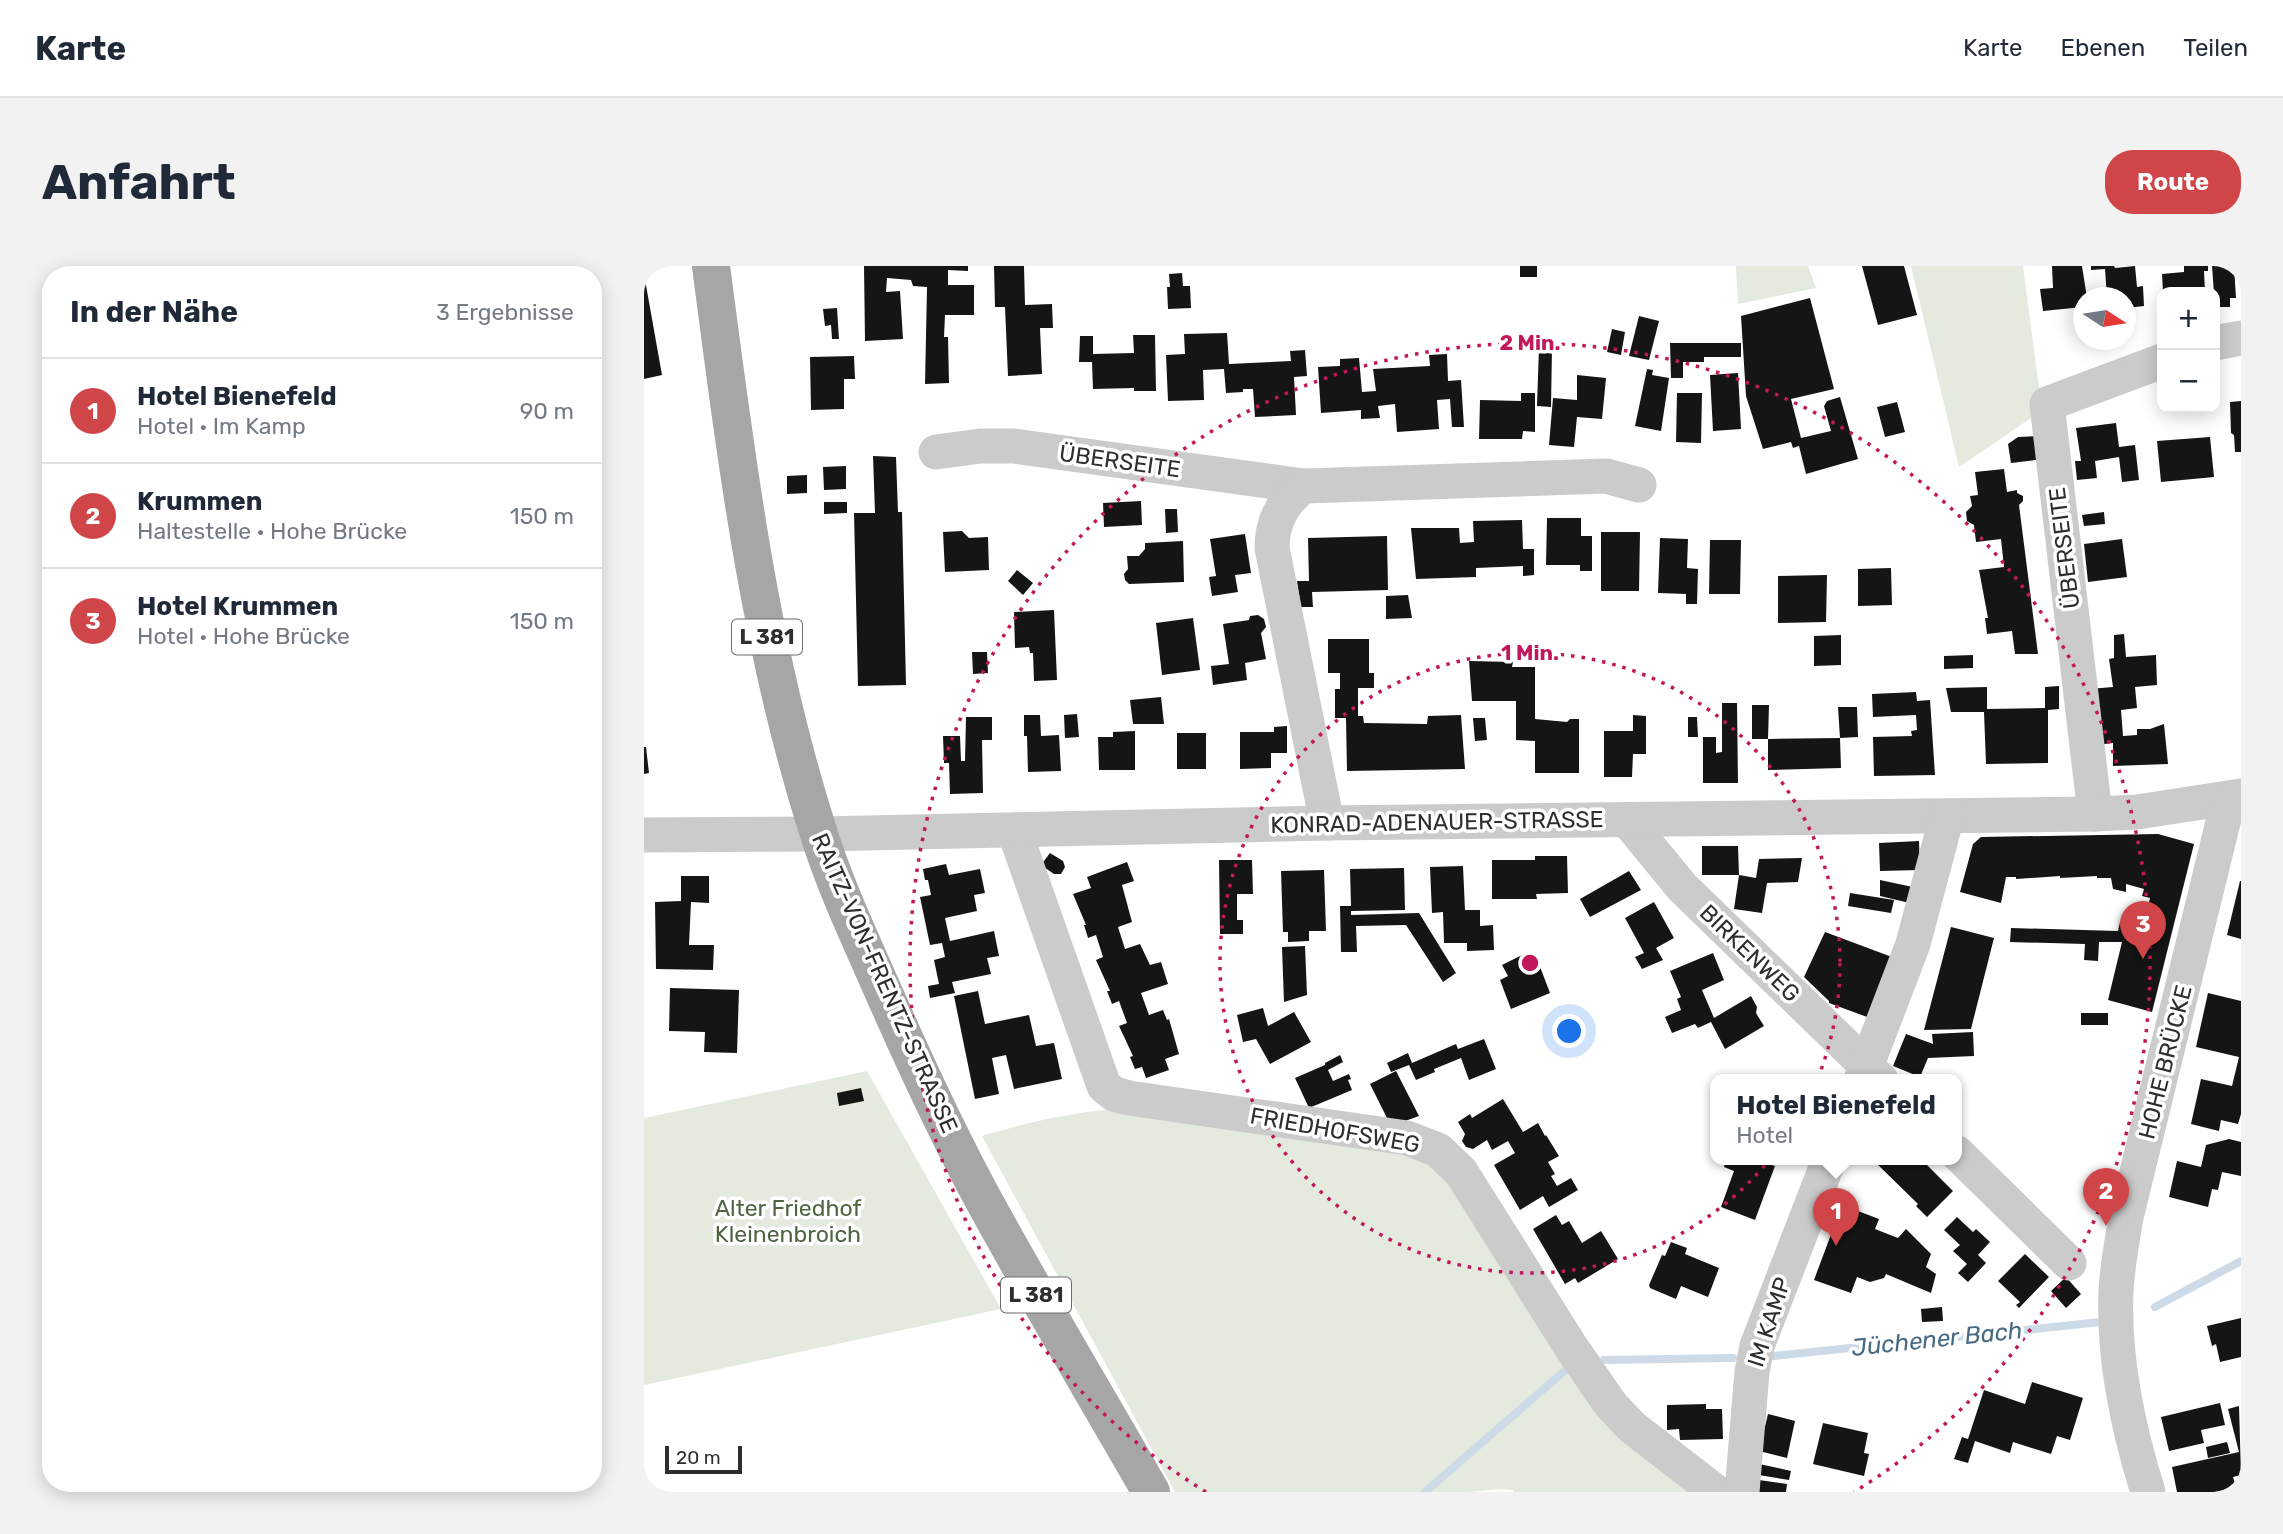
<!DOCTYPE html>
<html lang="de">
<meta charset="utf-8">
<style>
:root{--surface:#fff;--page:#f2f2f3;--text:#1f2937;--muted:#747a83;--line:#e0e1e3;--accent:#d04648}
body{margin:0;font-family:Rubik,sans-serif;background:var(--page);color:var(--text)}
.controls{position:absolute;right:21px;top:21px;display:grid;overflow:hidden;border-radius:14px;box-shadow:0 4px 18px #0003}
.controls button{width:63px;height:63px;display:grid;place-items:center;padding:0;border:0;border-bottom:2px solid var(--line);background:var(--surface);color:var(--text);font:35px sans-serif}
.compass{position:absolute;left:1429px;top:21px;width:63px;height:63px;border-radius:50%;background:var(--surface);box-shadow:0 4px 18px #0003;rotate:102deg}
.scale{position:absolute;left:21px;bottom:18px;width:77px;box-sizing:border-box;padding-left:7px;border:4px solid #2e2e2e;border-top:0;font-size:19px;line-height:24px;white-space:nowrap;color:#2e2e2e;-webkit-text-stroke:5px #fff;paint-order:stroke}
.you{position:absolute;left:926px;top:766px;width:24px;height:24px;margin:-18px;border:5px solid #fff;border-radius:50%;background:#1a73e8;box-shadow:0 0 0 10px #1a73e833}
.badge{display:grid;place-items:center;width:46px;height:46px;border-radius:50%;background:var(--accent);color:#fff;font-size:23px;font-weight:700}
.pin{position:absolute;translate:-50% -58px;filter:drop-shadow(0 2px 4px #0008)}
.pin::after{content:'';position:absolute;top:37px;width:24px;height:21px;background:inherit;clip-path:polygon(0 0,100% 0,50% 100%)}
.popup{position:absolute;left:1066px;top:808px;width:252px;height:91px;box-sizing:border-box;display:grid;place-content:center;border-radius:14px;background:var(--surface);filter:drop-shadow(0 2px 5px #0005);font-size:23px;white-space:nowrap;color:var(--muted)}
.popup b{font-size:26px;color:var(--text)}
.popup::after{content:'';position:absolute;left:50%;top:100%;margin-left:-14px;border:14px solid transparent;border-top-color:var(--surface)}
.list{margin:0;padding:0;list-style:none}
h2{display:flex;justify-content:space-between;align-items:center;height:91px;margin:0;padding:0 28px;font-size:30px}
h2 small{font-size:23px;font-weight:400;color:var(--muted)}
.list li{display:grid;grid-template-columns:46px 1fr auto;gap:21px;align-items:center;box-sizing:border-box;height:105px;padding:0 28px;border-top:2px solid var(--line)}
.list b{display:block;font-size:26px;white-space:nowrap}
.list p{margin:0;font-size:23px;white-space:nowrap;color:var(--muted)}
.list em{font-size:23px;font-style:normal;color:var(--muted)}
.map{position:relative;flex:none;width:1597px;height:1226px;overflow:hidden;border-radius:28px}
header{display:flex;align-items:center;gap:42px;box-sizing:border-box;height:98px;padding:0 35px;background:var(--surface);border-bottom:2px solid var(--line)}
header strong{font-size:33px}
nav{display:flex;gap:38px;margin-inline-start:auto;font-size:24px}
.intro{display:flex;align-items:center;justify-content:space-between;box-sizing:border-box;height:168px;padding:0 42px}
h1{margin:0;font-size:49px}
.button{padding:18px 32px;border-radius:28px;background:var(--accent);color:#fff;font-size:24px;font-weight:700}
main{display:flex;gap:42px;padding:0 42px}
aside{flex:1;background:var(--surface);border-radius:28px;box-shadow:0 4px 18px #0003}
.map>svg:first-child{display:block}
.green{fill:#e4eade}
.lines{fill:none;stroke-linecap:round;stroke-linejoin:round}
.stream{stroke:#ccdbe7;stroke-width:8}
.building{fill:#151515}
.minor{stroke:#cbcbcb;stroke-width:35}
.major{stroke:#a6a6a6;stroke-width:38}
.ring{fill:none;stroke:#c2185b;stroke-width:3.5;stroke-dasharray:3.5 7}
.labels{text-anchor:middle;stroke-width:7;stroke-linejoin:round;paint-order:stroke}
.shield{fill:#fff;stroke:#6d6d6d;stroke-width:2}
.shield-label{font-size:21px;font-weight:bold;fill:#2e2e2e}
.street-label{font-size:23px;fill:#2e2e2e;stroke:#fff}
.park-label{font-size:23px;fill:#4f6541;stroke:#fff}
.water-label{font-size:24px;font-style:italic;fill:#466a86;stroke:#fff}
.centre{fill:#c2185b;stroke:#fff;stroke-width:3.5}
.ring-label{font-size:21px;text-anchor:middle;font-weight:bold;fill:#c2185b;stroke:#fff;stroke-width:7;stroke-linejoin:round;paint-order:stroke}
</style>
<header>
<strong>Karte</strong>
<nav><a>Karte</a><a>Ebenen</a><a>Teilen</a></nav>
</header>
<div class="intro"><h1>Anfahrt</h1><a class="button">Route</a></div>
<main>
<aside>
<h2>In der Nähe<small>3 Ergebnisse</small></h2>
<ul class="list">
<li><span class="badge">1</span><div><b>Hotel Bienefeld</b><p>Hotel · Im Kamp</p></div><em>90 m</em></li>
<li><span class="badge">2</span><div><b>Krummen</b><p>Haltestelle · Hohe Brücke</p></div><em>150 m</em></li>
<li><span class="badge">3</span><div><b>Hotel Krummen</b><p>Hotel · Hohe Brücke</p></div><em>150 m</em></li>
</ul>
</aside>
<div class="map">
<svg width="1597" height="1226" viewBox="0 0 1597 1226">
<rect width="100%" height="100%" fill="#fff"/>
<g class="green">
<polygon points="1092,0 1164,0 1172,22 1094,38"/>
<polygon points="1267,0 1379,0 1397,138 1390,150 1315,201"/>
<polygon points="223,805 357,1043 0,1119 0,852"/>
<path d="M 486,842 L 760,888 L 803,907 L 1053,1226 L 869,1226 L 869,1224 L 856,1223 L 824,1226 L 531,1226 L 338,870 C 389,855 433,845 486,842 Z"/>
</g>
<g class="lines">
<g class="stream">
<polyline points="1511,1041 1597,995"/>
<polyline points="1129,1090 1457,1056"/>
<polyline points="960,1094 1089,1092"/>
<polyline points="781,1226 925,1101"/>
</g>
</g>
<g class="building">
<polygon points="220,0 324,0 324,5 304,4 304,19 330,19 330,49 301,49 300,71 304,71 305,117 281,118 283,21 269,20 267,14 243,12 242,26 256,25 259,73 221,75"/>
<polygon points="350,0 380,0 381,39 408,38 409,62 396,62 398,108 364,110 361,41 351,41"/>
<rect x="876" y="0" width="17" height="11"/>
<polygon points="1218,0 1260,0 1273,49 1234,59"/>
<polygon points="1408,0 1438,0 1443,32 1439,32 1439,41 1399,45 1396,23 1409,22"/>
<polygon points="1447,0 1470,0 1471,2 1491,0 1493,21 1499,20 1500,40 1482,42 1482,32 1463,32 1461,3 1447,4"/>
<polygon points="1540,0 1564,0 1564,5 1560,5 1561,26 1519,26 1518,8 1540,6"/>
<polygon points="1568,0 1590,0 1592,32 1586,32 1586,41 1571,41"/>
<polygon points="538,7 539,20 546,20 547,42 524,43 523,21 526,21 525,8"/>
<polygon points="0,8 18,109 0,113"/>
<polygon points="1166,32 1190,123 1147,133 1157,172 1187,165 1180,140 1183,135 1196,131 1214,193 1162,208 1155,180 1149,182 1147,176 1119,183 1102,130 1097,50"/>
<polygon points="193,42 195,73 188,73 187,59 181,60 179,43"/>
<polygon points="995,50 1015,55 1005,94 985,90"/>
<polygon points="968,63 981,66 977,89 963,86"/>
<polygon points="583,67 585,98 647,95 646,85 661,84 663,110 650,111 652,149 611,151 609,123 599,123 599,126 582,127 580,103 559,104 560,134 524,135 522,89 541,88 540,68"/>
<polygon points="489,69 511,69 512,125 490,125 490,122 449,123 448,96 435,96 436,70 449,70 449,88 490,87"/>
<polygon points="1026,77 1097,77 1097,91 1060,91 1060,96 1039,96 1039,112 1027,112"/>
<polygon points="895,81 908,82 907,141 893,140"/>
<polygon points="803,88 804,115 817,114 820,161 808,161 806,133 793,134 795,163 753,166 751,138 734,140 736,152 717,153 717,144 677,147 674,101 696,100 696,93 715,92 718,126 732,125 729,103 786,100 785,89"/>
<polygon points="210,90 211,113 200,113 200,143 167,144 166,91"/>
<polygon points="1003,103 1009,104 1008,109 1025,112 1017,165 991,160"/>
<polygon points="1094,107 1097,163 1069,165 1066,109"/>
<polygon points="933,109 962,112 958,153 933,151 930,181 905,179 909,132 933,134"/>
<polygon points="877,127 891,127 891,166 879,165 878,173 835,173 836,134 877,135"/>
<polygon points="1033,127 1058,127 1057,177 1032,176"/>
<polygon points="1597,135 1597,186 1591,186 1590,169 1587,167 1586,136"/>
<polygon points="1253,136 1261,166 1241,171 1233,141"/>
<polygon points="1472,157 1475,181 1491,179 1495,214 1478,216 1475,191 1451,195 1453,212 1433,214 1431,195 1437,195 1432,162"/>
<polygon points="1396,170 1399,193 1367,197 1364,178 1374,171"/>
<polygon points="1566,171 1570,211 1517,216 1513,175"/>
<polygon points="229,190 252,191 254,246 258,246 262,419 214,420 210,247 231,247"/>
<polygon points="202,200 202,223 180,224 179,201"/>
<polygon points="1360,203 1363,226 1373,224 1373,227 1379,230 1379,235 1375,239 1394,388 1371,388 1368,365 1343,368 1341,352 1344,352 1335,304 1360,301 1357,273 1332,276 1330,259 1323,255 1322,246 1328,240 1326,230 1334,229 1331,206"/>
<polygon points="163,209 163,227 143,228 143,210"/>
<polygon points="497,235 498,259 460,261 459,237"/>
<polygon points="180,236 203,236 203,247 180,248"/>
<polygon points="521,243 533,243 534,266 522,267"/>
<polygon points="1460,246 1461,258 1440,260 1438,249"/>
<polygon points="903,252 937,252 937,270 948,270 948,305 936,305 936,299 902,299"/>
<polygon points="878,254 879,283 890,283 890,309 879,310 879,300 832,302 832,311 772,313 767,262 815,262 816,277 830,276 829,255"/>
<polygon points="318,265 325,272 344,271 345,304 301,306 299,266"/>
<polygon points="957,266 996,266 995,325 957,325"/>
<polygon points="601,268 607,307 591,309 594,326 568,330 565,311 572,310 566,273"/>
<polygon points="743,270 744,324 668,326 669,341 657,341 653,315 665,315 664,272"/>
<polygon points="1016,272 1044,273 1043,302 1054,303 1053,338 1042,338 1042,328 1014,327"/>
<polygon points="1478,273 1483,311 1444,316 1440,278"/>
<polygon points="1066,274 1097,274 1096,328 1065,328"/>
<polygon points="539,275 540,316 485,318 481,314 480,308 484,303 483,290 495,290 501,283 501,277"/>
<polygon points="1247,302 1248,339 1214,340 1214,303"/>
<polygon points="373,304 389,317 379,329 364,315"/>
<polygon points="1183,309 1182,356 1134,357 1134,310"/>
<polygon points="764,329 768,352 742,353 742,330"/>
<polygon points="410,344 413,414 390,415 389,387 386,387 385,381 371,382 370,346"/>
<polygon points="614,349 620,353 622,361 617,367 622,393 601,397 603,414 569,419 567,400 585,398 579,358 605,354 606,350"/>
<polygon points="549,352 556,404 518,409 512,357"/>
<polygon points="1480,368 1482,391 1512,389 1513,419 1491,421 1493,442 1477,444 1479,470 1493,469 1493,463 1506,463 1520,458 1524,498 1469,500 1469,477 1452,479 1445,423 1469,421 1465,393 1470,392 1470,369"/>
<polygon points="1197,369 1197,399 1170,400 1170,370"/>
<polygon points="684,373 725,373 725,407 730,407 730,422 714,422 714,450 719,450 720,457 783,458 784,450 817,449 821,503 703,505 702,452 691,452 691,423 696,423 696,407 684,407"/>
<polygon points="328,386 343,386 344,407 329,408"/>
<polygon points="1329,389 1329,402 1300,403 1300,390"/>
<polygon points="825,395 869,396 868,401 891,401 891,453 923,456 926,453 935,453 935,507 891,507 891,475 872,474 872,435 828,435"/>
<polygon points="1415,420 1415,443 1404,444 1404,497 1342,498 1340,446 1307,446 1302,422 1343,421 1343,443 1401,442 1401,421"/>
<polygon points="1272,426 1273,435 1286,434 1291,509 1230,510 1229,471 1268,470 1267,465 1273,464 1272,449 1229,451 1228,428"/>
<polygon points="517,431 520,458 489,458 486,434"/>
<polygon points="1078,437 1093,437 1094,517 1059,517 1059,471 1072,471 1072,487 1078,486"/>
<polygon points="1108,439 1125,439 1124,473 1108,473"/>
<polygon points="1194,441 1213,441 1214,471 1196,472 1197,502 1124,504 1124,473 1196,472"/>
<polygon points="433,448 435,471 421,472 420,449"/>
<polygon points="380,449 396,449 397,470 415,469 417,505 384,506 383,470 380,470"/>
<polygon points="989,449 1002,450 1002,488 989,488 988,511 960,511 960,465 989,465"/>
<polygon points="322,451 348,451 348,474 338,474 339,527 306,528 305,497 300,497 299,470 316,470 317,495 321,495"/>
<polygon points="1044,451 1053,451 1054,471 1044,471"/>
<polygon points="829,452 841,452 843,474 831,475"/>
<polygon points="643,460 643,487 627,487 627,502 596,503 596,466 630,466 630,461"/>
<polygon points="491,465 491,504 455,504 454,471 469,471 469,466"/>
<rect x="533" y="467" width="29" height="36"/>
<polygon points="0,481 2,481 5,507 0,508"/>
<polygon points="1514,568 1550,578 1508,746 1464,734 1478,676 1455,676 1454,695 1440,694 1441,678 1366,676 1367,662 1474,665 1476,656 1499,662 1506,632 1498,630 1500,623 1482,618 1482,626 1469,623 1467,612 1453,612 1453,610 1416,612 1416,610 1372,613 1372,611 1362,611 1357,637 1316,626 1329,578 1337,571"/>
<polygon points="1275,575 1276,604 1236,605 1235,577"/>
<polygon points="1058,580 1094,580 1095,609 1058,609"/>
<polygon points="406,587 419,595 421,601 417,608 410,608 397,599"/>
<polygon points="891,590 923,590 924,627 892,628 893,633 848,633 848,594 891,594"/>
<polygon points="1158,592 1154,616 1123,617 1118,647 1090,643 1095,609 1112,612 1115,593"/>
<polygon points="575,594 608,594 609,628 593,628 593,654 599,654 599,668 576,668"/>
<polygon points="483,596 490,615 478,619 488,656 474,661 481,683 496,678 506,699 517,696 524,718 497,727 505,749 519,744 523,754 525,753 535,788 521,793 525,804 502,812 498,801 491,803 486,791 489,790 475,760 483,757 475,735 468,738 463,725 466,725 452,694 459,691 452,669 444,672 440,659 442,659 429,628 447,622 443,611"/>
<polygon points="302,598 305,609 336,603 341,627 330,629 333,645 301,652 306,675 350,665 355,690 343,692 347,708 308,716 311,727 286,732 284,720 295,718 290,694 301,691 298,677 286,679 276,631 287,629 284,614 281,614 279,603"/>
<polygon points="819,600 821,644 836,644 836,660 849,659 850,684 823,685 823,677 800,677 799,646 788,647 786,601"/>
<polygon points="760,602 761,644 707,645 707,649 775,647 812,707 799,716 762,659 712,660 713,686 697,686 696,640 707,640 706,603"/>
<polygon points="680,604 682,665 665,665 665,675 644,676 644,666 639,666 637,605"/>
<polygon points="985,605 997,624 946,651 936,633"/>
<polygon points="37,610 65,610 65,637 47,636 45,679 70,679 69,704 12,703 11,636 37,635"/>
<polygon points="1236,614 1278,623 1274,639 1236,630"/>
<polygon points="1596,615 1597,615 1597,673 1583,669"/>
<polygon points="1206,627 1250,634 1247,647 1204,640"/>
<polygon points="1010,636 1030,672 1012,682 1019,694 998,703 991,691 1000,687 981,652"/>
<polygon points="1307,661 1350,672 1331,747 1327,763 1280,764"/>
<polygon points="1181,666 1256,694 1234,755 1185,737 1185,735 1160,711"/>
<polygon points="661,680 663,729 640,736 638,681"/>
<polygon points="884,686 891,700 895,698 906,727 867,743 856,714 864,710 858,699"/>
<polygon points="1069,687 1080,714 1058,724 1070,752 1107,730 1113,741 1112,747 1120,760 1081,783 1067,756 1054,762 1051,758 1028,767 1021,751 1037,744 1033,733 1037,731 1026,705"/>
<polygon points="26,722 95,724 93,787 60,786 61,766 25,765"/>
<polygon points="334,725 341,758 385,749 392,780 410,777 418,813 370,823 362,789 348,792 355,828 331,833 310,730"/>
<polygon points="1564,727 1597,735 1597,848 1594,858 1577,854 1575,865 1547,858 1557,813 1588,820 1595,791 1552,781"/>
<polygon points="619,742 624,760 650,746 667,776 626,798 612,773 599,776 593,749"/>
<rect x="1437" y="747" width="27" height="12"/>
<polygon points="1329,766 1330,790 1284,792 1276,811 1249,800 1262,768 1289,778 1288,768"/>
<polygon points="840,773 852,803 825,814 817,792 790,803 791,806 772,814 765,799 747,806 743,797 764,787 768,797 812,778 814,783"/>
<polygon points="696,789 699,796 684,804 689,815 705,808 707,813 704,814 708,824 665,842 651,812 681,799 681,797"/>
<polygon points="752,805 775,850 747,860 726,818"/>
<polygon points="217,822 220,835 195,840 193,827"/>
<polygon points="859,833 879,866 894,857 901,870 902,869 915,890 904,896 911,908 907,910 913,920 927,912 934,924 905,941 899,930 876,944 850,899 871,887 864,875 848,884 843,874 829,883 822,881 818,875 821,868 814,856 826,848 828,852"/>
<polygon points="1585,873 1597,876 1597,910 1578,906 1574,924 1568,923 1564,941 1525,931 1533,895 1557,901 1562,879"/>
<polygon points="1082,894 1114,894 1131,900 1111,954 1077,941 1090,905 1080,901"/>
<polygon points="1229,894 1278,894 1309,925 1283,951 1272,940 1274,938"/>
<polygon points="1198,939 1235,953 1231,963 1254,972 1262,963 1287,988 1282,1001 1292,1008 1287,1027 1242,1008 1240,1012 1226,1016 1213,1011 1207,1027 1170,1014"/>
<polygon points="912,949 918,959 925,955 938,977 957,965 974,993 934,1017 931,1012 921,1018 889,963"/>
<polygon points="1313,951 1329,966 1332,963 1346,976 1334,989 1342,997 1324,1016 1314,1007 1323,998 1309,985 1316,979 1300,964"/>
<polygon points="1027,976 1043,982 1041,988 1075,1002 1064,1031 1037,1020 1032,1033 1006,1022 1005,1019 1018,989 1021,990"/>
<polygon points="1381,988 1405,1011 1375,1042 1372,1039 1376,1036 1354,1015"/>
<polygon points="1422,1011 1437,1028 1422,1042 1407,1025"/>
<polygon points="1298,1041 1299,1055 1278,1056 1277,1043"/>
<polygon points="1597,1052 1597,1091 1576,1096 1572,1078 1568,1080 1563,1060"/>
<polygon points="1388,1116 1439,1132 1426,1174 1413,1170 1407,1188 1369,1176 1366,1187 1331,1175 1324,1197 1310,1193 1318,1171 1324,1173 1340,1124 1381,1138"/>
<polygon points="1576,1137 1581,1159 1557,1164 1560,1177 1525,1185 1517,1151"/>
<polygon points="1062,1138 1062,1143 1078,1143 1079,1173 1036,1174 1035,1163 1023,1164 1023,1139"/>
<polygon points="1595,1140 1597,1209 1589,1211 1592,1221 1572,1226 1533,1226 1528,1201 1595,1186 1584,1143"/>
<polygon points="1124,1148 1151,1155 1143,1192 1115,1185"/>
<polygon points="1179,1157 1224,1167 1220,1187 1225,1188 1220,1210 1169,1198"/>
<polygon points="1583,1176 1586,1187 1564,1192 1562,1181"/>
<polygon points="1111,1197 1147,1205 1145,1214 1109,1208"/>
<polygon points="1108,1213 1143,1218 1142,1226 1106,1226"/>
</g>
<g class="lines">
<g class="minor">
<polyline points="1571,77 1597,72"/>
<polyline points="292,186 336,180 370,180 660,220"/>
<polyline points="1451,548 1403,138 1518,95"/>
<polyline points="983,554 1038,621 1237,814"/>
<path d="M 683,557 L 628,282 C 628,255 639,235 660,220 L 962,210 L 995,219"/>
<polyline points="370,564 460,820 470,828 485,832 763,872 794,884 817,906 927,1081 967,1139 988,1161 1072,1226"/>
<polyline points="0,569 175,568 683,557 1451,548 1493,546 1597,530"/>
<polyline points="1217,814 1269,678 1303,550"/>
<polyline points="1313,887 1425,997"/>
<polyline points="1098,1226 1108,1106 1113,1080 1185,894"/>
<path d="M 1504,1226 C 1484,1162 1469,1093 1472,1026 C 1473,1001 1478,976 1482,951 L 1585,532"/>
</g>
<path class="major" d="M 67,0 C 92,191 115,381 174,565 C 190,617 214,668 236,718 C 268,791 301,863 339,933 C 393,1032 451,1128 507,1226"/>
</g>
<g class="ring">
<circle cx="886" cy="697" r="310"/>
<path d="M562 1226A620 620 0 1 1 1210 1226"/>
</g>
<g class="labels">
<g class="shield">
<rect x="88" y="353.5" width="70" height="35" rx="5"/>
<rect x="357" y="1011.5" width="70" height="35" rx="5"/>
</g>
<g class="shield-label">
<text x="123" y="378">L 381</text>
<text x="392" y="1036">L 381</text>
</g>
<g class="street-label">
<text transform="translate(476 195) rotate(8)" y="8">ÜBERSEITE</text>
<text transform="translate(1420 282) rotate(-97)" y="8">ÜBERSEITE</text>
<text transform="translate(793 556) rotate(-1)" y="8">KONRAD-ADENAUER-STRASSE</text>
<text transform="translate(1106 687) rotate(44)" y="8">BIRKENWEG</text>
<text transform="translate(241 717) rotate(66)" y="8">RAITZ-VON-FRENTZ-STRASSE</text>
<text transform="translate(1521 796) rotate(-76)" y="8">HOHE BRÜCKE</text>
<text transform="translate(691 864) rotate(10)" y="8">FRIEDHOFSWEG</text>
<text transform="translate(1125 1056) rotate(-72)" y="8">IM KAMP</text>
</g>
<g class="park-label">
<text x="144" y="950">Alter Friedhof<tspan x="144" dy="26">Kleinenbroich</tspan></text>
</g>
<g class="water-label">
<text transform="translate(1293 1073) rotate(-6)" y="8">Jüchener Bach</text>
</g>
</g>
<circle cx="886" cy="697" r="10" class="centre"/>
<g class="ring-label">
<text x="886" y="84">2 Min.</text>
<text x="886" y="394">1 Min.</text>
</g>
</svg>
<div class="controls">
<button>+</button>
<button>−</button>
</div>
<svg class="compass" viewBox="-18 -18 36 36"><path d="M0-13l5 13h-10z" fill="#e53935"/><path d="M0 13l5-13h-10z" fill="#747a83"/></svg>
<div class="scale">20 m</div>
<div class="you"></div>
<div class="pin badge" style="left:1192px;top:980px">1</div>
<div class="popup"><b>Hotel Bienefeld</b>Hotel</div>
<div class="pin badge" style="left:1462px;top:960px">2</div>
<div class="pin badge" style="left:1499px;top:693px">3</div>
</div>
</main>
